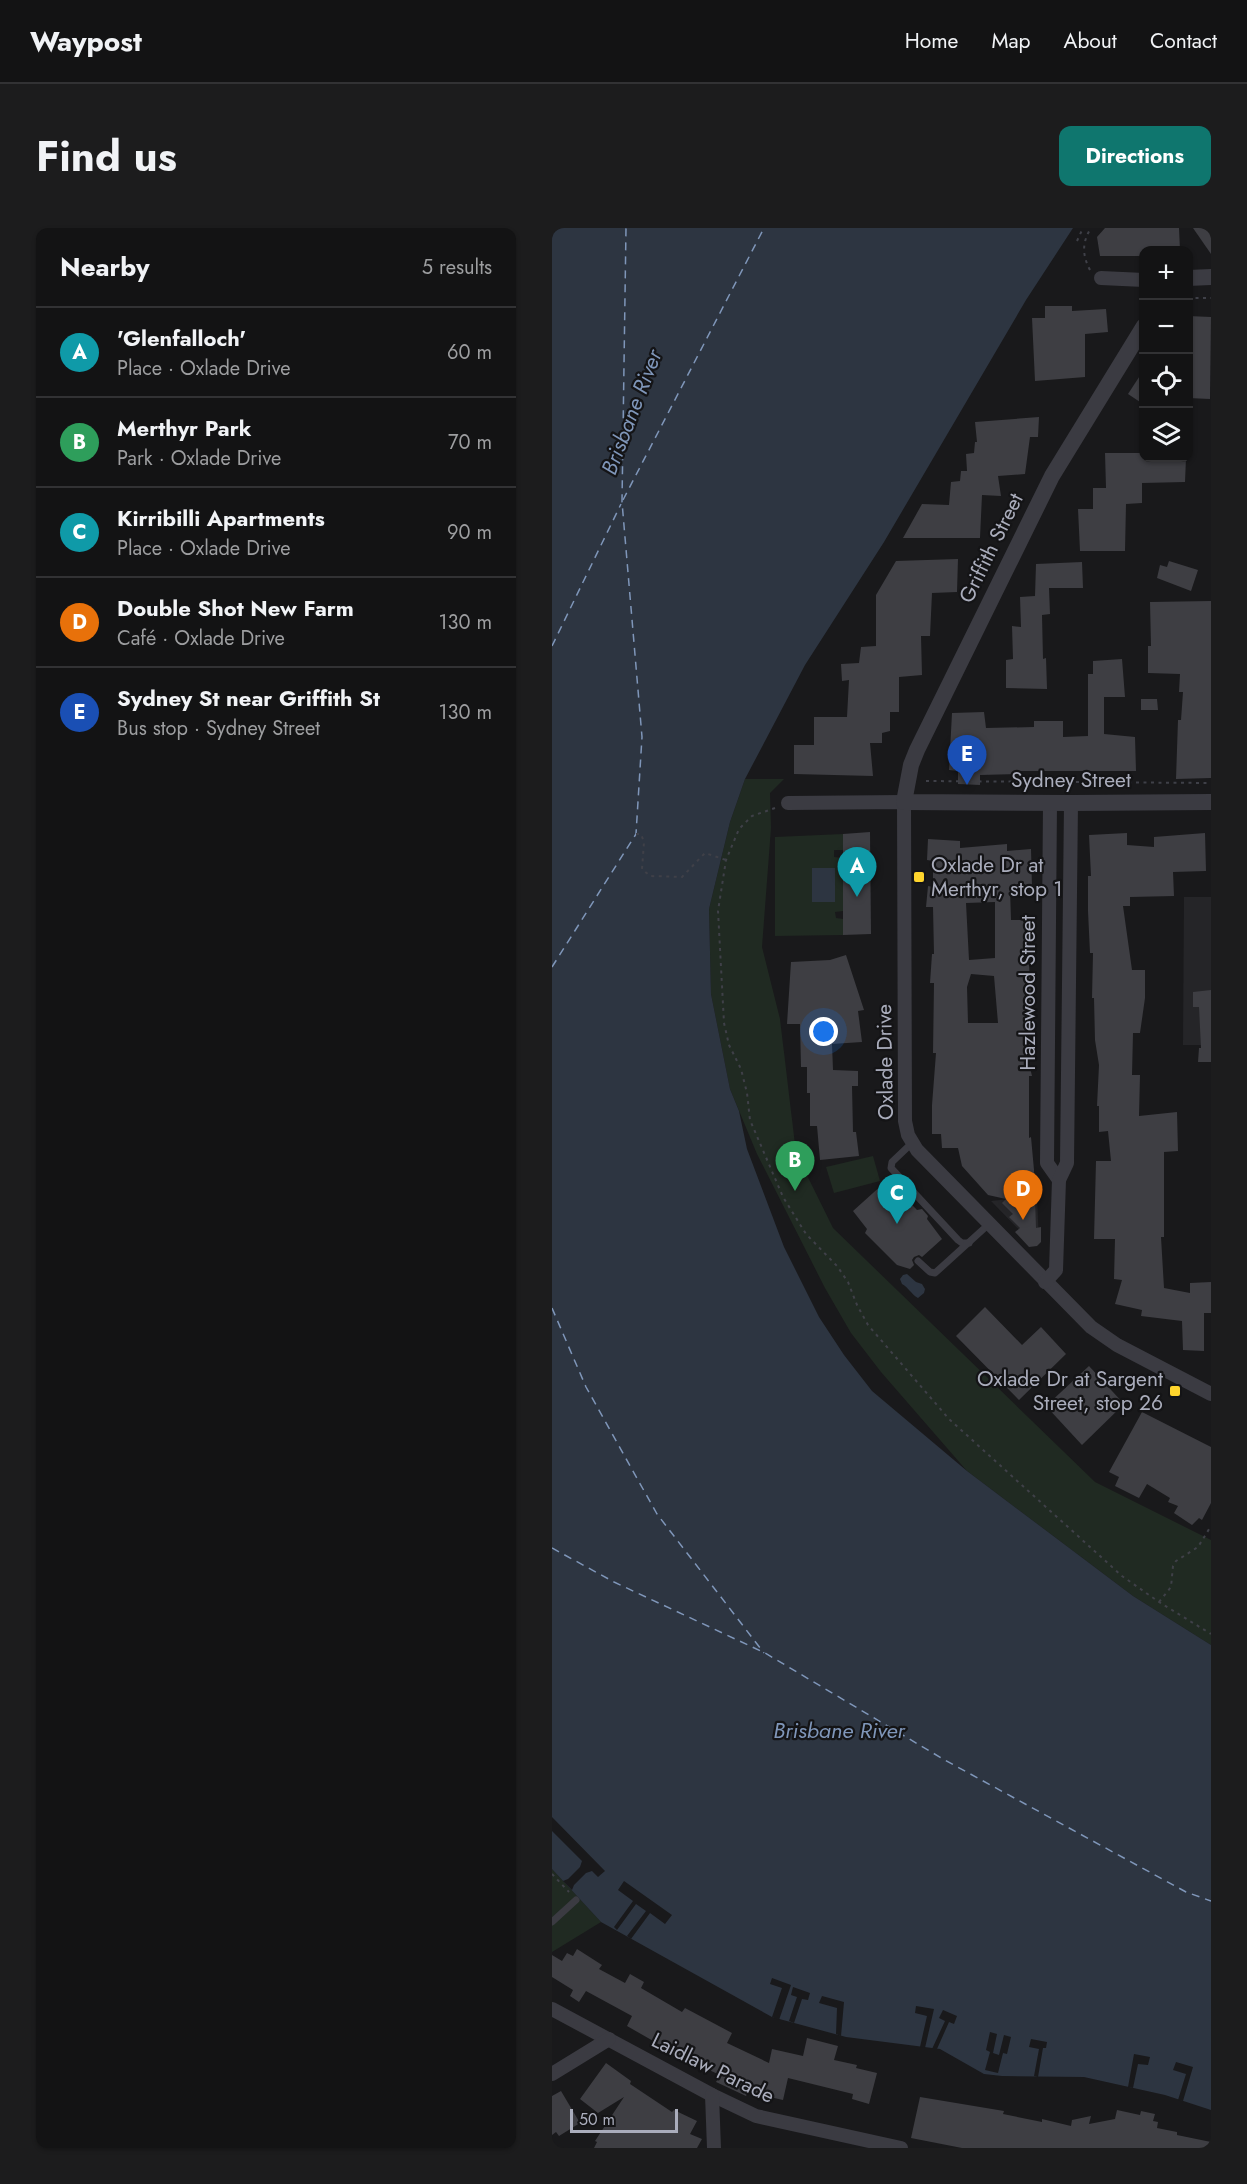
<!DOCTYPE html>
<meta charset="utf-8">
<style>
:root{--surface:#131314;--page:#1c1c1d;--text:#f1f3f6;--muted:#9d9ea0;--line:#323234;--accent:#0f766e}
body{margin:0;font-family:Jost,sans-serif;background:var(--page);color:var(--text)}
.controls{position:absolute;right:18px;top:18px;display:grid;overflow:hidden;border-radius:12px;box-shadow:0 2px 4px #0004}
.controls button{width:54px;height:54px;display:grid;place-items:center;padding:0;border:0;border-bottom:2px solid var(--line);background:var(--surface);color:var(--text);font:30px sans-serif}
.scale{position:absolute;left:18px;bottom:15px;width:108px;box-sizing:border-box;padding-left:6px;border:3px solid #aaadbc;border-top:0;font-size:16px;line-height:21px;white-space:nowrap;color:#aaadbc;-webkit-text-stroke:4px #141416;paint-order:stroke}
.you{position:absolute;left:272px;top:804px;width:21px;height:21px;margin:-15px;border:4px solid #fff;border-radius:50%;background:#1a73e8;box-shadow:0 0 0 9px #1a73e833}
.badge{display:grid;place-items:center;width:39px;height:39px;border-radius:50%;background:var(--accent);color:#fff;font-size:20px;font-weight:700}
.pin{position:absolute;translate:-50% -50px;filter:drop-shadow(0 2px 3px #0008)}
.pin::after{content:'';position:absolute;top:32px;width:21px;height:18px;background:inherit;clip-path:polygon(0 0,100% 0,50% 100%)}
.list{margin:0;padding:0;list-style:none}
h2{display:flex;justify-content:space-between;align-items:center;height:78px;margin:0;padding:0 24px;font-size:26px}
h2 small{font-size:20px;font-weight:400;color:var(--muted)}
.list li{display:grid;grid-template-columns:39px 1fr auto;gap:18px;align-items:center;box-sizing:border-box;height:90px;padding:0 24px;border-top:2px solid var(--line)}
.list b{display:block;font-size:22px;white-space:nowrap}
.list p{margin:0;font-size:20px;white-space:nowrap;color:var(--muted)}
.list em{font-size:20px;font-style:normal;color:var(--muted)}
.icon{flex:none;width:33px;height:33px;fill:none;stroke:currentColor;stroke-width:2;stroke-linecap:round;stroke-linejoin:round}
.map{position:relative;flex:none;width:659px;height:1920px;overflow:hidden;border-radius:12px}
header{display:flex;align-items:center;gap:36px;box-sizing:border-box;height:84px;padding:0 30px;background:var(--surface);border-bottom:2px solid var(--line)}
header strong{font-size:28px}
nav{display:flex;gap:33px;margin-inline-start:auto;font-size:21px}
.intro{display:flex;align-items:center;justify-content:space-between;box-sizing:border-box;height:144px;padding:0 36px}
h1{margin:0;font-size:42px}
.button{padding:15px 27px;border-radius:12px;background:var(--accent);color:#fff;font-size:21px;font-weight:700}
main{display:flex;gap:36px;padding:0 36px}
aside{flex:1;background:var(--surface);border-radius:12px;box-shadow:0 2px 4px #0004}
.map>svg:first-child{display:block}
.built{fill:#252528}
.green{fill:#202a22}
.water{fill:#2d3541}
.pier{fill:#19191b}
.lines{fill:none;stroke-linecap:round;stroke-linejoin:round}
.ferry{stroke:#7f96b9;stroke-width:1.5;stroke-dasharray:8 6;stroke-linecap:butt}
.building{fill:#3e3e43;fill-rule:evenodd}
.path{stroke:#3f4048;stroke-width:2;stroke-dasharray:3 4.5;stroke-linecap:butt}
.service{stroke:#3b3b42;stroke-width:7}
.minor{stroke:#3b3b42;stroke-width:14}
.tertiary{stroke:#3b3b42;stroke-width:16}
.poi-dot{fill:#ffd52d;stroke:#141416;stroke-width:2}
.labels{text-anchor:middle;stroke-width:4.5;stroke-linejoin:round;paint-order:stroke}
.street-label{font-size:21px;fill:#aaadbc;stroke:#141416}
.poi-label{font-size:21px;fill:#aaadbc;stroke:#141416;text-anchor:start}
.water-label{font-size:22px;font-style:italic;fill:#7f96b9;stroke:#141416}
</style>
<header>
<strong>Waypost</strong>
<nav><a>Home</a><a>Map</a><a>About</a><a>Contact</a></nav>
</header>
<div class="intro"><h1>Find us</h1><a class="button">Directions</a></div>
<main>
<aside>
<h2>Nearby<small>5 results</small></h2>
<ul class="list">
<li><span class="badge" style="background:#0f9aa8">A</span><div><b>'Glenfalloch'</b><p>Place · Oxlade Drive</p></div><em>60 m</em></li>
<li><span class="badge" style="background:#2e9e5b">B</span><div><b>Merthyr Park</b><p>Park · Oxlade Drive</p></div><em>70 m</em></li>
<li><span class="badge" style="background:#0f9aa8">C</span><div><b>Kirribilli Apartments</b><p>Place · Oxlade Drive</p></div><em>90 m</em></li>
<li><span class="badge" style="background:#e8710a">D</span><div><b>Double Shot New Farm</b><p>Café · Oxlade Drive</p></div><em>130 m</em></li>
<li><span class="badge" style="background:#1a4fb4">E</span><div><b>Sydney St near Griffith St</b><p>Bus stop · Sydney Street</p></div><em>130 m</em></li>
</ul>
</aside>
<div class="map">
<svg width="659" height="1920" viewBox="0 0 659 1920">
<rect width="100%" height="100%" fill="#19191b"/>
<g class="built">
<polygon points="632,669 659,669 659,817 631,817"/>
<polygon points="485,968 487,1014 481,1016 439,973"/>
</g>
<g class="green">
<polygon points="193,551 232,551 218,565 219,600 210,719 228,791 244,925 281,1000 543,1254 659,1312 659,1417 581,1368 415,1243 329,1144 299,1105 273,1060 205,926 178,861 159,766 157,681 178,594"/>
<polygon points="291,606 291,614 294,622 282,622 282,629 292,630 291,683 283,684 284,690 291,691 291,707 223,708 223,609"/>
<polygon points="321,928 328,953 282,965 274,939"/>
<polygon points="0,1641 49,1694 0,1724"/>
</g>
<g class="water">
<polygon points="0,0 521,0 474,72 332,314 253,437 193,551 178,594 157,681 159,766 178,861 187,883 195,921 232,1019 267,1089 292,1127 320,1163 415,1243 581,1368 659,1417 659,1882 613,1867 532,1849 450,1848 432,1846 388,1821 294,1809 220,1789 49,1694 0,1641"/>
<rect x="260" y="640" width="23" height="34"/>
<path d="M 355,1046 L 364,1054 L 370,1056 L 373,1061 L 372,1065 L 366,1070 C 359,1066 357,1060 350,1056 L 348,1051 L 351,1047 Z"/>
</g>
<g class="pier">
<polygon points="0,1589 53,1643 46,1649 40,1643 34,1645 22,1657 20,1662 11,1653 16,1651 28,1639 30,1633 0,1603"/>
<polygon points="72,1653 120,1687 113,1696 98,1685 79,1711 75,1708 94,1683 84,1676 65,1702 62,1699 81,1673 66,1662"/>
<polygon points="220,1750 239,1757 227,1792 220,1789 230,1760 218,1756"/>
<polygon points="241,1759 258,1765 256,1772 250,1771 242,1795 237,1793 245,1769 239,1767"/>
<polygon points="270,1768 292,1774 289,1808 284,1806 285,1780 267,1775"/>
<polygon points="364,1778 382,1781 373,1820 368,1819 375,1788 363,1785"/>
<polygon points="391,1782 405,1788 402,1796 397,1794 385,1821 380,1821 393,1793 387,1790"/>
<polygon points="438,1804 445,1806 441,1825 447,1827 452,1807 459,1809 455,1826 451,1825 446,1845 433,1842 438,1824 434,1822"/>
<polygon points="479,1811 495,1814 494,1820 491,1820 486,1849 482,1848 487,1821 477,1819"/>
<polygon points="582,1826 598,1829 596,1837 586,1836 581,1860 576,1859"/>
<polygon points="624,1834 641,1839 631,1873 626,1872 634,1846 621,1842"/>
</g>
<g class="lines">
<g class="ferry">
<polyline points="71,272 212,0"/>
<polyline points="0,418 69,276"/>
<polyline points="0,739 84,606 90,509 70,274 74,0"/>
<polyline points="0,1080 34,1159 105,1286 212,1425"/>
<polyline points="0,1320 62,1354 213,1425 391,1531 634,1664 659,1673"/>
</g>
</g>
<g class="building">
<polygon points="553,0 627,0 628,22 591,22 591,28 548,28 545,9"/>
<polygon points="641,0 659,0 659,26"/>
<polygon points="493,78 520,78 520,83 554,81 556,104 533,106 533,149 483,153 480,90 493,90"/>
<polygon points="636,88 659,89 658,171 636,170"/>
<polygon points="591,143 591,176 576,166"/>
<polygon points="487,189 486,209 478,209 473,246 446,248 449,268 430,267 428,310 351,310 370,276 397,277 399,254 408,253 409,243 415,243 414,226 422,225 423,214 425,214 423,194"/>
<polygon points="553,225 591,225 591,230 634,230 633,254 590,255 590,275 574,276 573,323 528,323 526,281 541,281 541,260 554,260"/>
<polygon points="406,331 405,364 380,365 378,408 369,408 370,447 347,449 347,484 338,484 338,503 330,505 330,515 318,515 321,548 242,546 242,517 262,517 262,489 295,489 297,452 290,453 289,436 307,435 309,419 324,418 324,367 344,333"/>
<polygon points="617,333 646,342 639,363 605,350 608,337 615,339"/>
<polygon points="530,334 531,360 497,360 498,386 490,387 491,431 494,430 495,461 454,460 454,432 461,431 460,398 469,399 468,369 483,368 484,336"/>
<polygon points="659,373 659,550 624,551 626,492 629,492 631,464 627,464 628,446 596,445 596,418 599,418 598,374"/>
<polygon points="570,431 573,469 552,469 552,506 583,509 584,543 466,543 466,546 428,547 428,557 406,556 406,543 397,542 400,485 432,484 434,500 482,499 482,493 511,493 511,509 536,508 536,446 541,446 541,433"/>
<polygon points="589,471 605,471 606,482 589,482"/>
<polygon points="318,604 319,706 291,707 291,606"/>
<polygon points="575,605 575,617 602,619 602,609 653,605 654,643 621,644 622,668 578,669 578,678 571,678 580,742 593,742 593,770 588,805 581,805 580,847 588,847 587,888 625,884 626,923 612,924 612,1009 609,1009 612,1060 638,1065 638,1055 659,1054 659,1085 652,1085 652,1123 631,1122 630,1093 589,1088 590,1082 563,1076 570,1052 562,1051 563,1011 542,1011 544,933 559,933 556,903 547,904 547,878 545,878 547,837 543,812 542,770 540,770 541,725 538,725 536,683 536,648 539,648 537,607"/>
<path d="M 376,611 L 408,613 L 408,620 L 455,616 L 455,623 L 479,621 L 480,659 L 458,661 L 459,692 L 477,692 L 478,720 L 476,720 L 480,786 L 476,787 L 479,822 L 474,823 L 480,848 L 477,848 L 477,910 L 479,909 L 482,942 L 484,1000 L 489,999 L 489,1014 L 485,1018 L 477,1019 L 463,1004 L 468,1000 L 457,989 L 461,986 L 450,975 L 454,971 L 436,967 L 410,938 L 406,920 L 390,920 L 389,906 L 380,906 L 380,877 L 384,825 L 381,825 L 382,755 L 378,755 L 380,726 L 382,726 L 381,679 L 374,679 L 376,658 L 381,659 L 381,633 L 375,632 ZM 443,674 L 443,730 L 417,732 L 414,675 ZM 419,746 L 442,748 L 446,795 L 416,795 L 415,759 Z"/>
<polygon points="294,727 312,782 306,783 310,814 280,816 281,842 306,843 306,858 300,858 301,904 304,904 307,928 268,932 265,898 258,898 258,865 255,865 255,839 249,839 248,796 235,796 239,734 278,732"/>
<polygon points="659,762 659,834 646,834 647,820 649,820 647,779 641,779 641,764"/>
<polygon points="331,956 340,956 365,982 370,981 376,988 375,991 390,1011 370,1029 367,1027 362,1029 360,1032 362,1037 358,1041 345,1037 313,1005 315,1001 301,983"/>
<polygon points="433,1079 470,1117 489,1099 514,1126 467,1172 404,1108"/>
<polygon points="537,1138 572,1176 530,1217 494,1178"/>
<polygon points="590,1184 659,1219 659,1275 650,1292 647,1290 640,1297 622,1285 626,1278 616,1274 618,1270 595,1256 587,1270 563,1258 567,1249 557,1244"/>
<polygon points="25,1721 50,1737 47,1741 73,1755 78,1746 92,1754 89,1760 130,1784 133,1780 180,1805 175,1815 217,1835 220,1821 251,1828 255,1810 286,1818 282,1832 305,1837 304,1840 325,1845 317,1876 300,1871 301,1866 236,1850 231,1872 196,1864 194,1868 164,1854 168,1847 131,1830 75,1798 80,1788 34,1763 27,1774 18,1768 21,1762 0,1749 0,1727 10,1733 15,1725 21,1728"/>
<polygon points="54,1835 79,1853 78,1856 120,1884 122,1882 145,1893 138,1906 150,1911 145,1920 42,1920 45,1914 43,1913 72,1869 46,1885 28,1871"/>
<polygon points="9,1863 28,1895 7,1908 4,1904 0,1907 0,1868"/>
<polygon points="368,1869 452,1883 451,1886 490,1894 490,1891 519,1898 520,1892 539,1888 537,1896 563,1891 565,1882 588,1887 589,1883 603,1886 601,1893 606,1894 605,1900 625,1904 625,1907 659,1914 659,1920 410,1920 359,1910"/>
</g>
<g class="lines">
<g class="path">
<polyline points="525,13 531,0"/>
<path d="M 538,42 C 530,27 530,14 539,0"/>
<polyline points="636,70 659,70"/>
<polyline points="374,553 659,555"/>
<polyline points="223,580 200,588 187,601 174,632 166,683 172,795 177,817 189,841 195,865 198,892 231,969 254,1006 285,1038 296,1054 305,1077 316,1097 397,1191 570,1348 607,1374 659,1406"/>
<polyline points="84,606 89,606 92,614 90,641 98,648 130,649 153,625 174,632"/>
<polyline points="607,1374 619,1359 621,1338 624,1333 646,1319 659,1298"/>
<polyline points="0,1646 17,1664"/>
</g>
<g class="service">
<polyline points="360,915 340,934 339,940 406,1012 410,1015 417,1015"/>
<polyline points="366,1033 378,1044 383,1045 437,996"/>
<polyline points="0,1694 24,1672"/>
</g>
<g class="minor">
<polyline points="549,50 592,52"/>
<polyline points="236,575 352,574 353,893 356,907 365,922 539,1099 565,1117 659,1166"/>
<polyline points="498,575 495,935 507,952"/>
<polyline points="493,1054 504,1042 507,952 515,935 519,575"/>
<polyline points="0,1781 160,1867 204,1888 349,1920"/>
<polyline points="0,1846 57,1811"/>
<polyline points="160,1867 162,1920"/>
</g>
<g class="tertiary">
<polyline points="636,50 659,49"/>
<polyline points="592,98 500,248 365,522 359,537 352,574 519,575 659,574"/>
</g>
</g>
<g class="poi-dot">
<rect x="361" y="643" width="12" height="12" rx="3"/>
<rect x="617" y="1157" width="12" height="12" rx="3"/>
</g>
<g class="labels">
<g class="street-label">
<text transform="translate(439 320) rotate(-64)" y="7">Griffith Street</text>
<text x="519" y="559">Sydney Street</text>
<text transform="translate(476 765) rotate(-90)" y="7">Hazlewood Street</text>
<text transform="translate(333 834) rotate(-91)" y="7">Oxlade Drive</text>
<text transform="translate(161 1840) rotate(26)" y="7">Laidlaw Parade</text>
</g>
<g class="poi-label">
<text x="379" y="644">Oxlade Dr at<tspan x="379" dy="24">Merthyr, stop 1</tspan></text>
<text x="611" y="1158" text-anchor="end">Oxlade Dr at Sargent<tspan x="611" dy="24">Street, stop 26</tspan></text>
</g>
<g class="water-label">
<text transform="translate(79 184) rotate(-69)" y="8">Brisbane River</text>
<text x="287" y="1510">Brisbane River</text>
</g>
</g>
</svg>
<div class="controls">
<button>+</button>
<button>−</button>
<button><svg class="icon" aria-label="locate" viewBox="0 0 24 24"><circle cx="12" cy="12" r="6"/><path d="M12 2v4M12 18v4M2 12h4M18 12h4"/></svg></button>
<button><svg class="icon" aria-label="layers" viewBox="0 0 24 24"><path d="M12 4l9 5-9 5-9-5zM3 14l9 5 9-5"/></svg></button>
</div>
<div class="scale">50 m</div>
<div class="you"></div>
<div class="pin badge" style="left:305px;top:669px;background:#0f9aa8">A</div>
<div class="pin badge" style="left:243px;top:963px;background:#2e9e5b">B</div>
<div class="pin badge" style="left:345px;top:996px;background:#0f9aa8">C</div>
<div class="pin badge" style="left:471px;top:992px;background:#e8710a">D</div>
<div class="pin badge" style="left:415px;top:557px;background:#1a4fb4">E</div>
</div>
</main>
